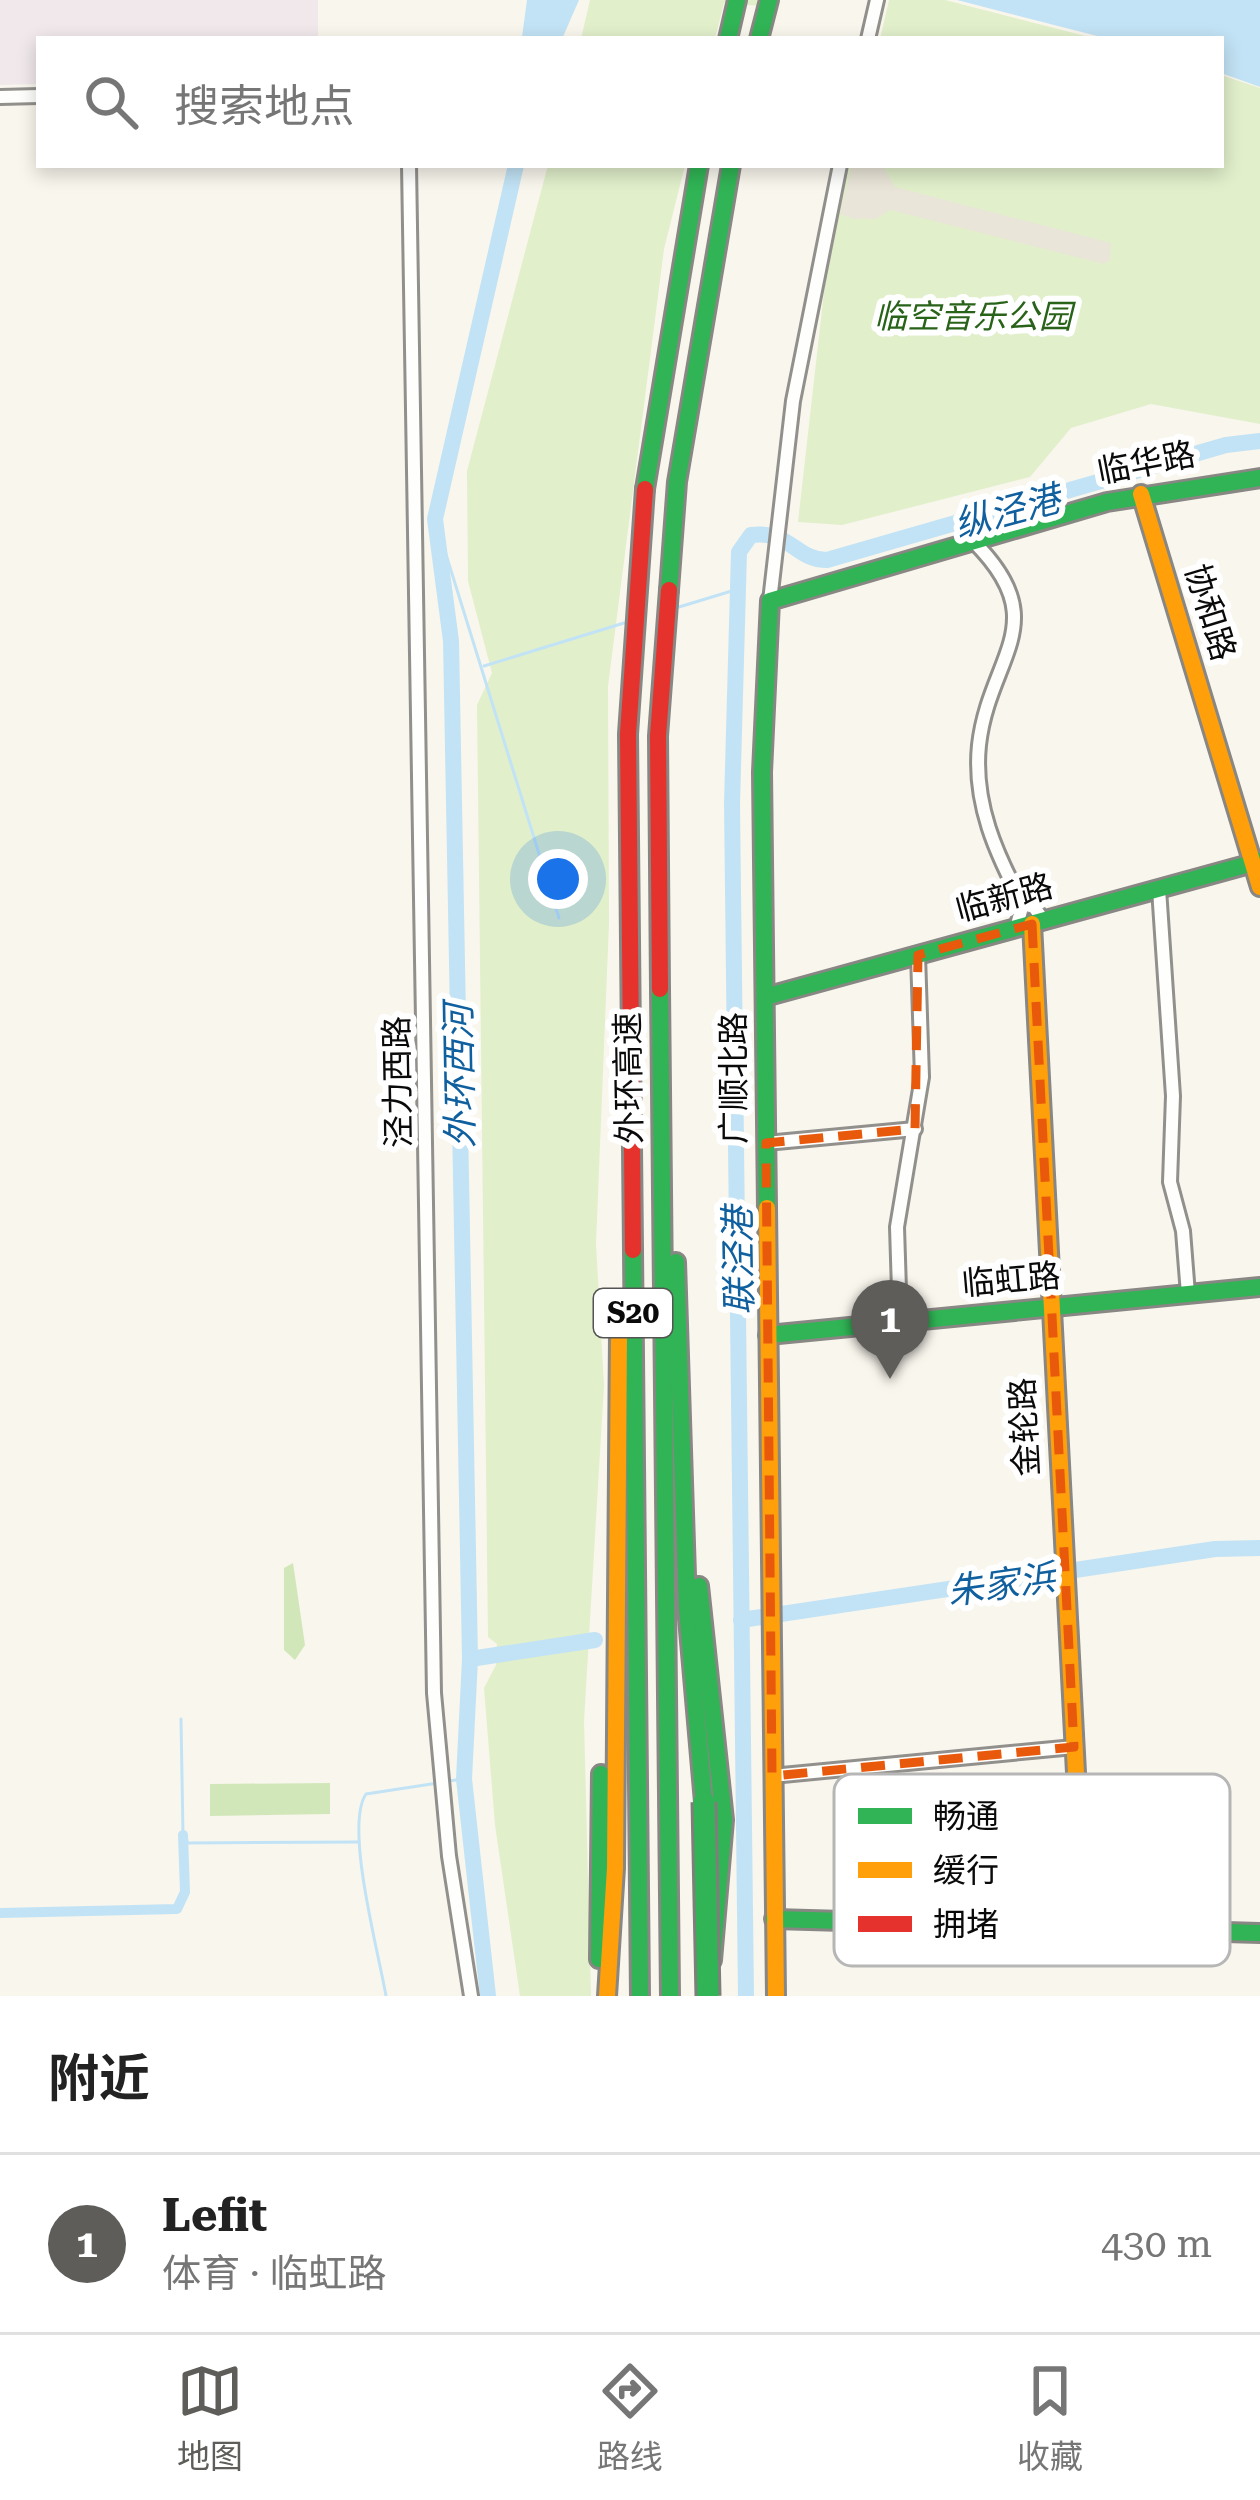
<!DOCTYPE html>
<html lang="zh">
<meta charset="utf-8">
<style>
:root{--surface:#fff;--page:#f6f6f6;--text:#222;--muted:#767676;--line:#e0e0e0;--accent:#5e5d59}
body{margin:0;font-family:"Roboto Serif","Noto Sans SC",serif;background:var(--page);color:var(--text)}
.you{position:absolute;left:558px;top:879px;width:42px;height:42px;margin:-30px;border:9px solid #fff;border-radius:50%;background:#1a73e8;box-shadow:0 0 0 18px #1a73e833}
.badge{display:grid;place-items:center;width:78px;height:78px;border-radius:50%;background:var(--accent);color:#fff;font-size:39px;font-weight:700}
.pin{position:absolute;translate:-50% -99px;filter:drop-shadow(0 3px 6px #0008)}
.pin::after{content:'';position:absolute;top:63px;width:42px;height:36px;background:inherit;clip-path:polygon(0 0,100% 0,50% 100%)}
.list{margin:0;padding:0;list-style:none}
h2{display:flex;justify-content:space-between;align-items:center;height:156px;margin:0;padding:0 48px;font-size:51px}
h2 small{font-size:39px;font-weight:400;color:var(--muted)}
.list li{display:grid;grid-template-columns:78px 1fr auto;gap:36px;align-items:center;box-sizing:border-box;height:180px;padding:0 48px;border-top:3px solid var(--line)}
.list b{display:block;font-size:45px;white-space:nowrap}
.list p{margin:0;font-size:39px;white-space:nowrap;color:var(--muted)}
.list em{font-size:39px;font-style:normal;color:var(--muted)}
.icon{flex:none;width:66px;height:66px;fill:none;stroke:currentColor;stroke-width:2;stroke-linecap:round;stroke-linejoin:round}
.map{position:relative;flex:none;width:1260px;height:1996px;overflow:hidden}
.search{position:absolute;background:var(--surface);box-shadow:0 6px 18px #0003;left:36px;right:36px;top:36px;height:132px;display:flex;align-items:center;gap:30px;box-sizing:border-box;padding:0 42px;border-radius:0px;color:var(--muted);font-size:45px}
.sheet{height:336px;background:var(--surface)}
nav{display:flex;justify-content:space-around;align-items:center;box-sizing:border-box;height:168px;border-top:3px solid var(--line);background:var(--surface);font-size:33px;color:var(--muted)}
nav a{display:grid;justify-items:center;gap:6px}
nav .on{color:var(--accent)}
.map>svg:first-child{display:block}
.industrial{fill:#f0e8eb}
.green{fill:#e1efcb}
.forest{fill:#d1e7b9}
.plaza{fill:#e9e5d8}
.water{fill:#c2e3f5}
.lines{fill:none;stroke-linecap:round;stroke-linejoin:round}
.stream{stroke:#c2e3f5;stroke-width:3}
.canal{stroke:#c2e3f5;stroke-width:10}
.river{stroke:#c2e3f5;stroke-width:16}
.street-casing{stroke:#92908c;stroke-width:18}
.fast-casing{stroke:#888783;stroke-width:22}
.slow-casing{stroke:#888783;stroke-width:22}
.jam-casing{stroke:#888783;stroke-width:22}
.street{stroke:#fefefc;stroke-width:12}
.fast{stroke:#30b455;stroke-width:16}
.slow{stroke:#ff9f0a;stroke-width:16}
.jam{stroke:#e5322d;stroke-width:16}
.fast-bridge-casing{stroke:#7f7e7a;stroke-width:27;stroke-linecap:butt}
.fast-bridge{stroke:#30b455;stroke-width:21}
.marked{fill:none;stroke:#e8590c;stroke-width:9;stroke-dasharray:24 15;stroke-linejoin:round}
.labels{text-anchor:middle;stroke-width:12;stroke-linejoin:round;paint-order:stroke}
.shield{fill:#fff;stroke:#545454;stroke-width:3}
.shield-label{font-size:30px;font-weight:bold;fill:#0a0a0a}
.park-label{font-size:33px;font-style:italic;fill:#286319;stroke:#fff}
.street-label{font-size:33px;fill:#0a0a0a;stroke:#fff}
.water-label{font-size:36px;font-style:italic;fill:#10609f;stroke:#fff}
.key{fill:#fff;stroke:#b6b6b6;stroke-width:3}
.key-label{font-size:33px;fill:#0a0a0a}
</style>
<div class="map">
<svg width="1260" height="1996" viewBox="0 0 1260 1996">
<rect width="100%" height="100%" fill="#f9f6ed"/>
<polygon class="industrial" points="0,0 318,0 318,39 39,39 39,84 0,85"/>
<g class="green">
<polygon points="590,0 761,0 760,6 724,3 715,39 581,39"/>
<polygon points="889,0 945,0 1097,39 880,39"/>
<polygon points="1221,75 1260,88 1260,424 1151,404 1071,428 1030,477 842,525 798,522 830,239 849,165 1221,165"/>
<polygon points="548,165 685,165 664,249 608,686 609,923 596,1244 604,1385 584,1721 591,1996 520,1996 495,1825 484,1688 496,1665 497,1644 488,1637 477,705 492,673 468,581 467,471"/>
</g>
<g class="forest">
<polygon points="293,1563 305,1645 295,1660 284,1650 284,1568"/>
<polygon points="330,1783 330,1814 210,1816 210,1784"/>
</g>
<polygon class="plaza" points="852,165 883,167 895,187 1111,243 1110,260 1104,264 890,210 876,219 854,219 840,214"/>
<g class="water">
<polygon points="527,0 579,0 562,39 522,37"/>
<polygon points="957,0 1260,0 1260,87 1221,73 1221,39 1109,39"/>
</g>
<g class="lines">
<g class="stream">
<polyline points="435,519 559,918"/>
<polyline points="679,607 735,590"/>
<polyline points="484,666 624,623"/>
<polyline points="181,1719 183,1835 188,1843 359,1842"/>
<polyline points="448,1781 464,1779"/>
<path d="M 386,1996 C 379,1954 344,1826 366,1794 L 438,1783"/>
</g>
<polyline class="canal" points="0,1913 177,1909 185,1892 183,1835"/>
<g class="river">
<polyline points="741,1620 1215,1549 1260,1548"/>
<polyline points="470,1659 595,1640"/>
<polyline points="488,1996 464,1779 470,1659 451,641 435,519 516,165"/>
<path d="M 746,1996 L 732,804 L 739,552 L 751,535 C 791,530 795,560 827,560 L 1226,445 L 1260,441"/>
</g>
<defs>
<g id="street">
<polyline points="868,39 877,0"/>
<polyline points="0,97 39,96"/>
<polyline points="409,165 434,1693 449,1856 471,1996"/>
<path d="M 973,541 C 1056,623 989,656 979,745 C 973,803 996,854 1023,904"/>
<polyline points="770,601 793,401 840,165"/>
<polyline points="1159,889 1173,1096 1170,1182 1183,1231 1188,1294"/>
<polyline points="1016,928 1023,904 1034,907 1044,921"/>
<polyline points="766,1143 915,1129"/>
<polyline points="900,1322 897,1227 922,1077 918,955"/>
<polyline points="772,1776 1074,1747"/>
</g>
<g id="fast">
<polyline points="728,39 737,0"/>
<polyline points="759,39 769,0"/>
<polyline points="645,489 699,165"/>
<polyline points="669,590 677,482 731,165"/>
<polyline points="660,989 670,1996"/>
<polyline points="765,997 1260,861"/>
<polyline points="767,1208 762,772 770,601 1107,502 1260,478"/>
<polyline points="633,1250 640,1996"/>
<polyline points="676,1262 687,1607 704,1802"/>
<polyline points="768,1335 1260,1287"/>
<polyline points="699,1586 724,1820 712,1960"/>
<polyline points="774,1919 1260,1933"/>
<polyline points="599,1959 601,1774"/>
</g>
<g id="slow">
<polyline points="1141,494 1260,887"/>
<polyline points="1032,924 1084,1927"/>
<polyline points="767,1208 776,1996"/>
<polyline points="607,1996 615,1868 619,1334"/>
</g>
<g id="jam">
<polyline points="660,989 658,736 669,590"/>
<polyline points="633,1250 628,734 645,489"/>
</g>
</defs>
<use href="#street" class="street-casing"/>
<use href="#fast" class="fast-casing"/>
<use href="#slow" class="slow-casing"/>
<use href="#jam" class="jam-casing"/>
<use href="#street" class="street"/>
<use href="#fast" class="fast"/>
<use href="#slow" class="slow"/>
<use href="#jam" class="jam"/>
<defs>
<polyline id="fast-bridge" points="704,1802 708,1996"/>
</defs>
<use href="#fast-bridge" class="fast-bridge-casing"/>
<use href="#fast-bridge" class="fast-bridge"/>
</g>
<path class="marked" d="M 1032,924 L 1074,1747 L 772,1776 L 766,1143 L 915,1129 L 918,955 Z"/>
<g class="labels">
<rect class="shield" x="594" y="1289" width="78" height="48" rx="9"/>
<g class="shield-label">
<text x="633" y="1323">S20</text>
</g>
<g class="park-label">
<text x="973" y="328">临空音乐公园</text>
</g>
<g class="street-label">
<text transform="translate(1146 462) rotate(-11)" y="12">临华路</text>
<text transform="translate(1211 612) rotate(73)" y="12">协和路</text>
<text transform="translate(1004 897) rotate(-15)" y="12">临新路</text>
<text transform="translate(628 1078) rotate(-91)" y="12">外环高速</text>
<text transform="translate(733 1078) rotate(-90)" y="12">广顺北路</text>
<text transform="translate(397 1082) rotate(-91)" y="12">泾力西路</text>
<text transform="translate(1011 1279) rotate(-5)" y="12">临虹路</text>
<text transform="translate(1024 1427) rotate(-93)" y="12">金轮路</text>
</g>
<g class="water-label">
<text transform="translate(1007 511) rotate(-15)" y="13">纵泾港</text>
<text transform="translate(459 1076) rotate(-91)" y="13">外环西河</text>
<text transform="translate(738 1261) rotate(-91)" y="13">联泾港</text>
<text transform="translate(1001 1584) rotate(-8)" y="13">朱家浜</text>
</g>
</g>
<rect x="834" y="1774" width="396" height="192" rx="18" class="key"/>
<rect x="858" y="1808" width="54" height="16" fill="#30b455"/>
<rect x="858" y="1862" width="54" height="16" fill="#ff9f0a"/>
<rect x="858" y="1916" width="54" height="16" fill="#e5322d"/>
<g class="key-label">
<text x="933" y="1828">畅通</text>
<text x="933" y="1882">缓行</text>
<text x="933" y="1936">拥堵</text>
</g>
</svg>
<div class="you"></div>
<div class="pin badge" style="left:890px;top:1379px">1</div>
<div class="search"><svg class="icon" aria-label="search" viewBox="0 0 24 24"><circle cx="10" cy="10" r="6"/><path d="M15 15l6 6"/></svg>搜索地点</div>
</div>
<section class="sheet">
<h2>附近<small></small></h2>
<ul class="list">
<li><span class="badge">1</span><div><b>Lefit</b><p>体育 · 临虹路</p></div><em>430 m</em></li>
</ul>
</section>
<nav>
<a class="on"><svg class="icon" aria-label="map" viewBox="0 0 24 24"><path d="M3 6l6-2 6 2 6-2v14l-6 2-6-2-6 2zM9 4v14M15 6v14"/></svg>地图</a>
<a><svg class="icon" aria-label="directions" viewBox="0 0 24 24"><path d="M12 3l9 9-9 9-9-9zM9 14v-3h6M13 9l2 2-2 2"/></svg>路线</a>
<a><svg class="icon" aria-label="saved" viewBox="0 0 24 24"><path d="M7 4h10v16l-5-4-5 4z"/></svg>收藏</a>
</nav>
